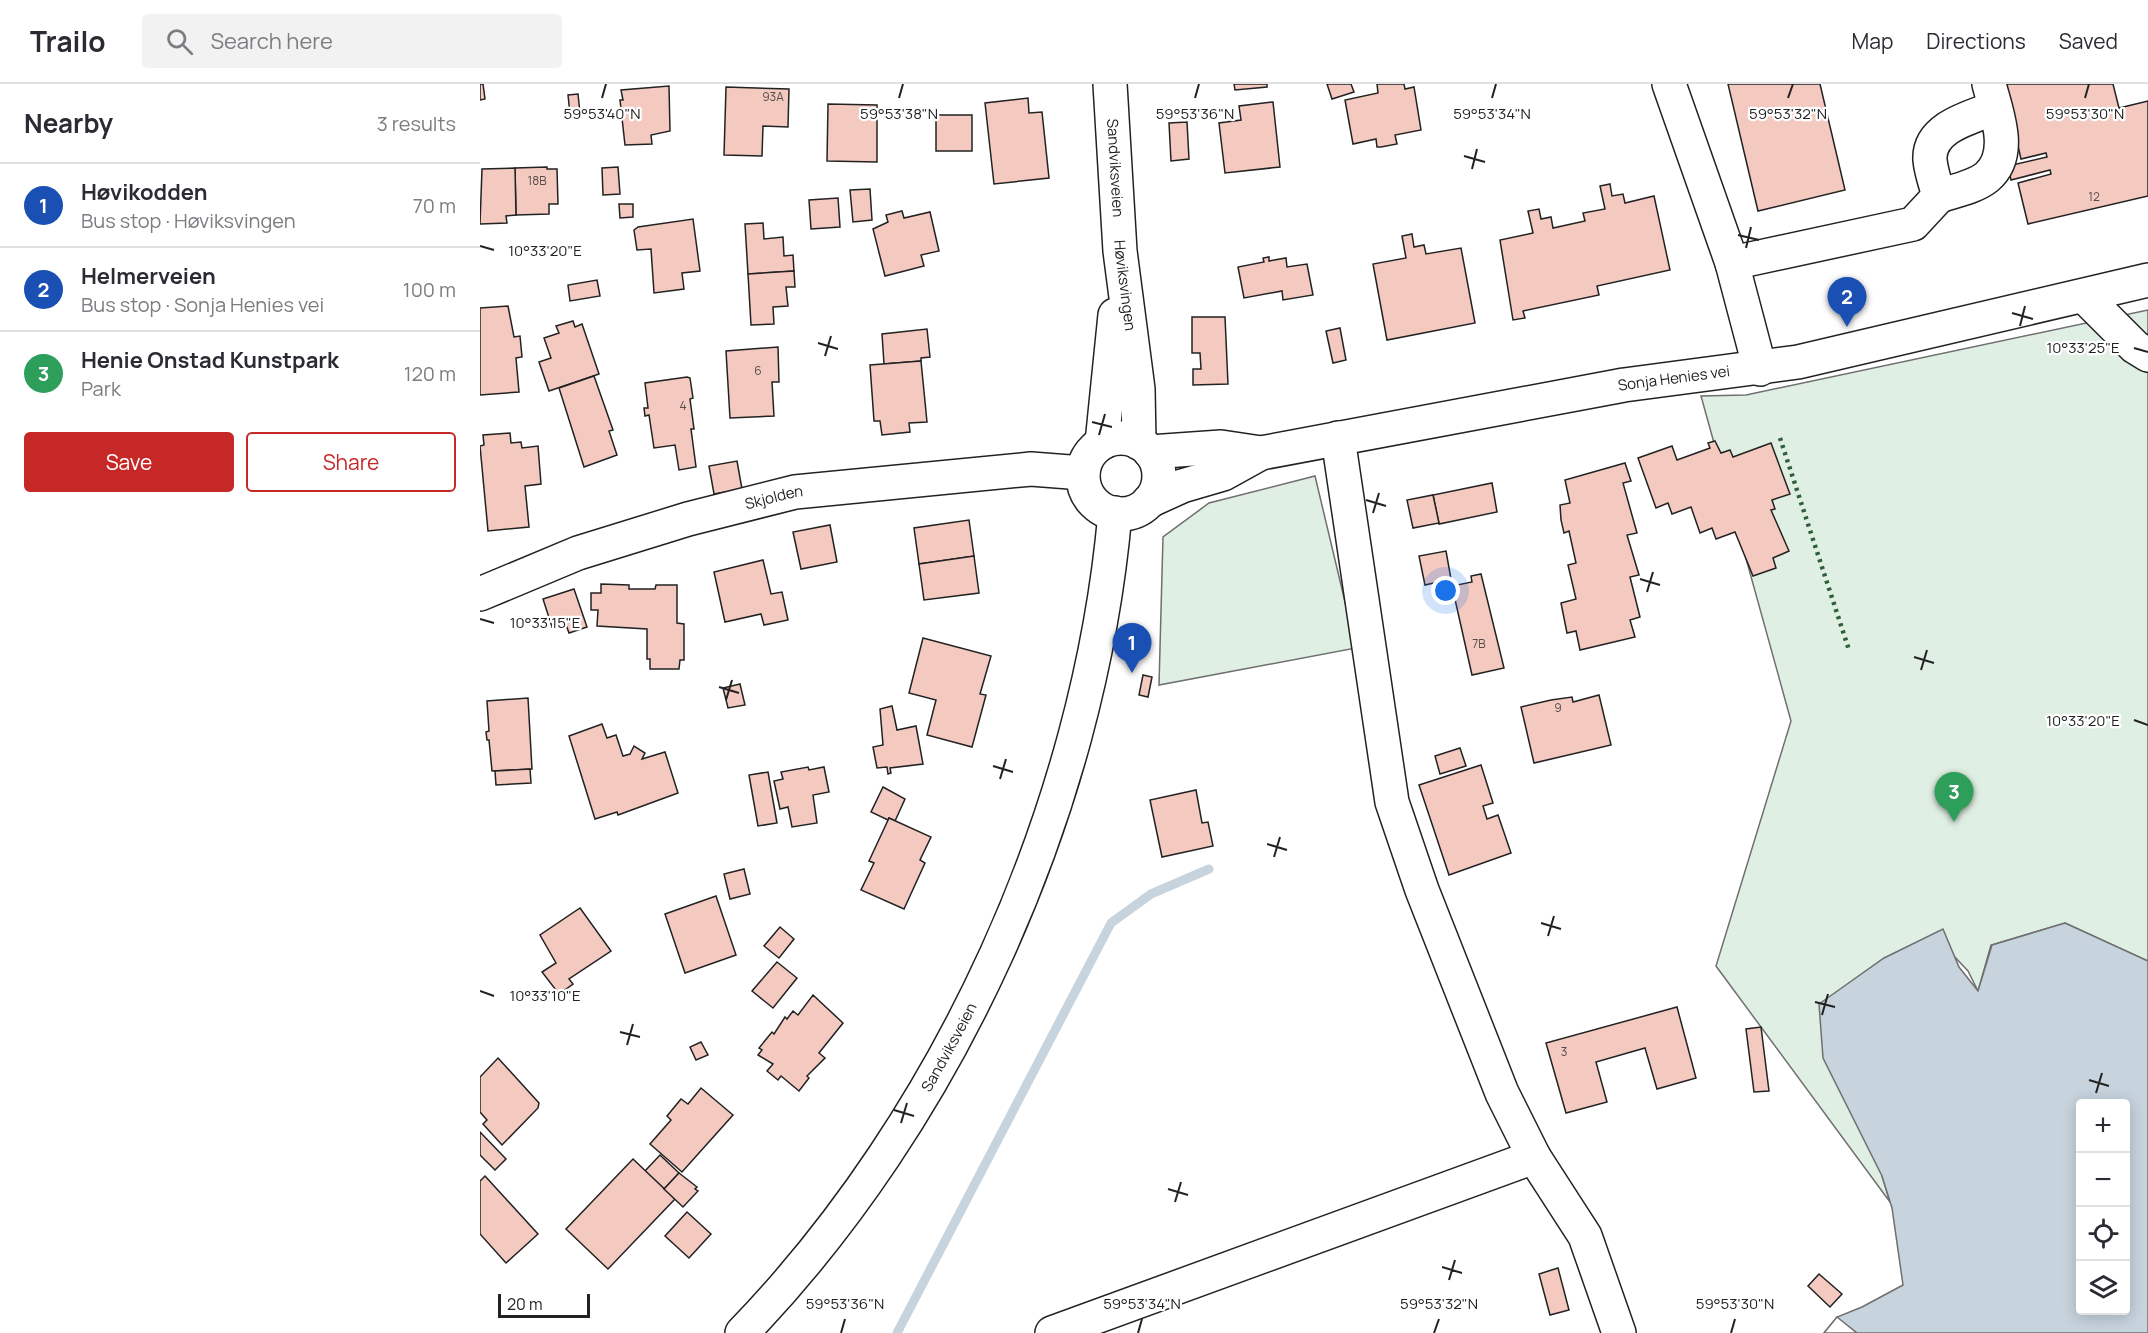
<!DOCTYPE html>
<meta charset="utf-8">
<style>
:root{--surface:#fff;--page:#f2f2f3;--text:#2b2b33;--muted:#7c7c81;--line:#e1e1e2;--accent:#c62828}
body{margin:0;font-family:Manrope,sans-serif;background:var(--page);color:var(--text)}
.controls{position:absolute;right:18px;bottom:18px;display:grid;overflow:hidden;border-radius:6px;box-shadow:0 3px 15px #0003}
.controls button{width:54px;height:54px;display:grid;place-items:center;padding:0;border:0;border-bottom:2px solid var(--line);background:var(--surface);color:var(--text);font:30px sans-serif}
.scale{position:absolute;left:18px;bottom:15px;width:92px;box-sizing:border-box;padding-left:6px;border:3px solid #222;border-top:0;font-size:16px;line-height:21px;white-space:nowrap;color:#222;-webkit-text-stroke:4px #fff;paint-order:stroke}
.you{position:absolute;left:966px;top:507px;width:21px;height:21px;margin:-15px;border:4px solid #fff;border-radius:50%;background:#1a73e8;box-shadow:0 0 0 9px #1a73e833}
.badge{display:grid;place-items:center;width:39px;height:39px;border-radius:50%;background:var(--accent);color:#fff;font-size:20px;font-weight:700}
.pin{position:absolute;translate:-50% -50px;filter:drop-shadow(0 2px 3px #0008)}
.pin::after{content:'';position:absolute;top:32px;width:21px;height:18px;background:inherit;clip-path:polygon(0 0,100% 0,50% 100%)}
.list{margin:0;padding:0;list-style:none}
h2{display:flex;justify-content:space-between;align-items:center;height:78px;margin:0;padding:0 24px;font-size:26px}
h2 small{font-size:20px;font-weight:400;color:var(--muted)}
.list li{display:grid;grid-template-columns:39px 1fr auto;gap:18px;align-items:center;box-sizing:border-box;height:84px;padding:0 24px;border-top:2px solid var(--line)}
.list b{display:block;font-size:22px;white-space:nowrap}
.list p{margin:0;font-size:20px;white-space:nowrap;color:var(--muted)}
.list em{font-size:20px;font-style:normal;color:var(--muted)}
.actions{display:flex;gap:12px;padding:18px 24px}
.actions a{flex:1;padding:14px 0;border:2px solid var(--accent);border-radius:6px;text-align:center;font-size:21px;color:var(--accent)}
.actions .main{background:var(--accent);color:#fff}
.icon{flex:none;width:33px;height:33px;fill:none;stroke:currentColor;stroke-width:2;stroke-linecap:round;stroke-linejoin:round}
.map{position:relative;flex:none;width:1668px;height:1249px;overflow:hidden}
header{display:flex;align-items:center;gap:36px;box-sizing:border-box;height:84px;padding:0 30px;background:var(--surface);border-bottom:2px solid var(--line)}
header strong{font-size:28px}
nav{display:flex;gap:33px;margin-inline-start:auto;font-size:21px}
.search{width:420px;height:54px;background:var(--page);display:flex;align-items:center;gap:15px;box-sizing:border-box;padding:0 21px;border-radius:6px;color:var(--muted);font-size:22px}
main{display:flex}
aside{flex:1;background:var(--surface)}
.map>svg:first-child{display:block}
.green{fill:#e0efe3;stroke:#6f6f6f;stroke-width:1.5}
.water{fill:#c7d3dd;stroke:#6f6f6f;stroke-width:1.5;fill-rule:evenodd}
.pier{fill:#fff;stroke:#6f6f6f;stroke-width:1.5}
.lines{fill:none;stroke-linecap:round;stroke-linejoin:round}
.stream{stroke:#c7d3dd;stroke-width:9}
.building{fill:#f3c9c0;stroke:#222;stroke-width:1.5}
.minor-casing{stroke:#222;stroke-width:36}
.major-casing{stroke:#222;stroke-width:36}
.minor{stroke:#fff;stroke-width:33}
.major{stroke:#fff;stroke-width:33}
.hedge{stroke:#2f5e38;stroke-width:4.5;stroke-dasharray:3 4.5;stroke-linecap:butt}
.ticks{fill:none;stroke:#222;stroke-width:2}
.labels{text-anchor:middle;stroke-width:4.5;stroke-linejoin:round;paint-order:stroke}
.number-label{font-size:12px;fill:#564c4a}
.street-label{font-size:15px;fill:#222;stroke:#fff}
.ticks-label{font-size:15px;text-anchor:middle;fill:#222;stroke:#fff;stroke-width:4.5;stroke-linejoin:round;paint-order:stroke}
</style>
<header>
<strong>Trailo</strong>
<div class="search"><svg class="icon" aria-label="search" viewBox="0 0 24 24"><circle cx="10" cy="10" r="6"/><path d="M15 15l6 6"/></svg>Search here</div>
<nav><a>Map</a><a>Directions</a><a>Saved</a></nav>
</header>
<main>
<aside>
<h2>Nearby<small>3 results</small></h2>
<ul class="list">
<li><span class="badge" style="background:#1a4fb4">1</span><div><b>Høvikodden</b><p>Bus stop · Høviksvingen</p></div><em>70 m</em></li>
<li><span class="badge" style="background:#1a4fb4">2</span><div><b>Helmerveien</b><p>Bus stop · Sonja Henies vei</p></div><em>100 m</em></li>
<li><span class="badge" style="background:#2e9e5b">3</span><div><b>Henie Onstad Kunstpark</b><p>Park</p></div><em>120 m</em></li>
</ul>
<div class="actions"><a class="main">Save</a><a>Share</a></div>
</aside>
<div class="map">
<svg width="1668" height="1249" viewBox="0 0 1668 1249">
<rect width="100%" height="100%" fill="#fff"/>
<g class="green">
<polygon points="1668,226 1668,877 1585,839 1511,861 1498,907 1488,887 1472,870 1402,1092 1410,1118 1236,882 1311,637 1221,312 1266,311"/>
<polygon points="835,392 876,564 679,601 683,453 729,419"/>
</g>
<path class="water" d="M 1585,839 L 1668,877 L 1668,1249 L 1344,1249 L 1357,1233 L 1382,1223 L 1423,1201 L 1412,1124 L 1402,1092 L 1343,974 L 1339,920 L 1404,874 L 1463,845 L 1479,883 L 1498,907 L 1512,861 ZM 1600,1020 L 1646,1020 L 1646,1226 L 1600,1226 Z"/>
<polygon class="pier" points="1357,1233 1377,1249 1344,1249"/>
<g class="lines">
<polyline class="stream" points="417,1249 631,839 671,810 729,785"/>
</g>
<g class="building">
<polygon points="0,0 3,0 5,15 0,16"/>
<polygon points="754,0 787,0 787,3 755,6"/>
<polygon points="847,0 871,0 874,8 852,15"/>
<polygon points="897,0 924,0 925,5 934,3 941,46 915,51 917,60 901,63 897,63 896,55 873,60 865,16 898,9"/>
<polygon points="1248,0 1340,0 1365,106 1278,127"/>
<polygon points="1524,0 1633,0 1639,24 1668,17 1668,112 1548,140 1538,99 1571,90 1570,86 1531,96 1528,82 1567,73 1566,69 1541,75"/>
<polygon points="189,2 190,47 171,51 172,60 145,61 140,16 143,16 141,6"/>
<polygon points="246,3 309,5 308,43 283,42 282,72 244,71"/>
<polygon points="98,10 100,29 90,30 88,11"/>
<polygon points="548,14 549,29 562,28 569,94 514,100 505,19"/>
<polygon points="793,18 800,83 745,89 739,39 761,36 759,22"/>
<polygon points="348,20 397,21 397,78 347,77"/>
<rect x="456" y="31" width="36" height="36"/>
<polygon points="707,38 709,75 691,77 689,39"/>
<polygon points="67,83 67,85 77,85 78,120 69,120 69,130 36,131 35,84"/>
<polygon points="138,83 140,110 123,111 122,84"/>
<polygon points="35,84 36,131 26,132 27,139 0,140 2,85"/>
<polygon points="1130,100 1132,112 1143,110 1145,119 1174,112 1190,186 1117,202 1119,211 1043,227 1045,234 1033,236 1020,156 1053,149 1048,127 1059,125 1061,135 1071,133 1073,144 1105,137 1103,129 1125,125 1120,102"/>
<polygon points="390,105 392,136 373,138 370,106"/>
<polygon points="358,114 360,143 331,145 329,116"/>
<polygon points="139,120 153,120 153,133 140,134"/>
<polygon points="422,127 424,134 450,128 459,167 441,171 444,182 405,192 393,145 408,138 406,131"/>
<polygon points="213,135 220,187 202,189 204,205 174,209 171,165 157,166 154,146 158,143"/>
<polygon points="283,139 284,155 303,153 304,172 313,171 314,187 268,190 265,140"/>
<polygon points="932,150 934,163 944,161 946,170 981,164 995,239 907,256 893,180 926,174 922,152"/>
<polygon points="789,173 789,177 806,174 807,183 827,180 833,211 803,216 802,207 764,214 758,183 784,178 783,174"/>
<polygon points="314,187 315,203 306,203 308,222 293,223 294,240 271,241 268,190"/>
<polygon points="117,196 120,212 90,217 88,201"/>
<polygon points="28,222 34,253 40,252 42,273 36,274 39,308 0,311 0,224"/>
<polygon points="712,233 745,233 748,300 713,301 713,285 721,285 720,269 712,269"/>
<polygon points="93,237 95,243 102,240 119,290 69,307 59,278 71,274 64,254 79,249 76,242"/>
<polygon points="860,244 866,276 853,279 846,247"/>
<polygon points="447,245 450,273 441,274 441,277 404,280 402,250"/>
<polygon points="298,263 299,298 292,298 294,332 250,334 246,267"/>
<polygon points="441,277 447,338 429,339 430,348 402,351 400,337 394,337 390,281"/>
<polygon points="114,292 133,346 129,347 137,371 104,383 79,304"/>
<polygon points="207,293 210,294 213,314 210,315 214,345 211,345 216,383 199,386 195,361 174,364 169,331 165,332 164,324 168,324 165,299"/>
<polygon points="30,349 31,359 41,358 42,364 58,362 61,400 45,402 49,443 8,447 0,362 4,361 3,351"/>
<polygon points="1235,357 1241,369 1250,366 1253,373 1291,359 1310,410 1292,416 1295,425 1291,426 1309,467 1293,474 1296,484 1273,492 1255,448 1236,455 1232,444 1220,449 1211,423 1192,430 1188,419 1176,424 1158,374 1192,362 1197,376 1230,364 1228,359"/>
<polygon points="257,377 262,405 234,410 229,382"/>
<polygon points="1145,379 1151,397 1143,399 1157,449 1147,451 1159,491 1150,493 1160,533 1150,536 1155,553 1100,566 1096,547 1087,549 1081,519 1096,515 1088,481 1096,479 1089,447 1084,449 1081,436 1080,421 1090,419 1085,396"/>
<polygon points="1012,399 1017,428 959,440 953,411"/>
<polygon points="953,411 959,439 933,444 927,416"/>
<polygon points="489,436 494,472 439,480 434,444"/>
<polygon points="350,441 357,478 321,485 313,448"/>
<polygon points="966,467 971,495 945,501 939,472"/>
<polygon points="494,472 499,509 444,516 439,480"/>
<polygon points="283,476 291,510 302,508 308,536 284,541 281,530 245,538 234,488"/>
<polygon points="1001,490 1024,584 992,591 972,502 992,498 991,492"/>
<polygon points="121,500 149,501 149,505 175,505 176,501 197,501 197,539 204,540 204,576 200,576 199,585 170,585 170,575 167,575 167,545 117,542 118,526 111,526 111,509 121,509"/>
<polygon points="94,505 107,543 89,549 85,538 72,543 63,515"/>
<polygon points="443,554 511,572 500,610 506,611 492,663 447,651 456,616 429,609"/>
<polygon points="663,591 672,593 668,613 659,611"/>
<polygon points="260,600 265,621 248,624 243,604"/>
<polygon points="1119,611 1131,661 1054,679 1041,623 1071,616 1092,613 1093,618"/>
<polygon points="48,614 52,685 12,687 9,656 7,656 6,648 9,647 7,617"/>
<polygon points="412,622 417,646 436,642 443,680 410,684 411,689 408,690 407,683 397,684 393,663 403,661 400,625"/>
<polygon points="122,640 127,654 136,651 143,672 150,670 154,662 165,669 162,675 185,668 198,709 138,731 137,728 115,735 89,652"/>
<polygon points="980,664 986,682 960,690 955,672"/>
<polygon points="1001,681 1013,719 1003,722 1007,735 1018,731 1031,769 969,791 939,701"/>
<polygon points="328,683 329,686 344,683 349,708 333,711 337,739 312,743 308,723 300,725 294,697 303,695 301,688"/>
<polygon points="50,685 51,699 16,701 15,687"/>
<polygon points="288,688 297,739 278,742 269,691"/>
<polygon points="403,703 425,715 415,737 409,734 408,736 391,728"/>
<polygon points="716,706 722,739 728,738 733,762 682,773 670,716"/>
<polygon points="409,734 451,753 440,776 445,779 424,825 381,806 394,779 389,777"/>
<polygon points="264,785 270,810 250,815 244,790"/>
<polygon points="236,812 256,871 205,889 185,830"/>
<polygon points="100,824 131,867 89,895 93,900 79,910 62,888 76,879 60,851"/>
<polygon points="300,843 314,855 299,874 284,862"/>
<polygon points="297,878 317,894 293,924 272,907"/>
<polygon points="333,911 363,939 339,969 345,974 327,992 329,994 319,1007 301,992 298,996 287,987 293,980 278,971 282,966 279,964 292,948 294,950 305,933 307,935 313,927 318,931"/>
<polygon points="1197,923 1216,994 1177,1005 1165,964 1116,978 1127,1018 1086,1029 1066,959"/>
<polygon points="1281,943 1289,1007 1274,1008 1266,945"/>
<polygon points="221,958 228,971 216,976 210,963"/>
<polygon points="18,974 59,1019 58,1024 22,1061 3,1040 7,1036 0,1028 0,993"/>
<polygon points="221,1004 253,1031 202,1088 170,1060 191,1036 187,1032 201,1015 208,1020"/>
<polygon points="0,1048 26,1075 15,1086 0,1071"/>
<polygon points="180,1071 199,1089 184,1105 165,1087"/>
<polygon points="153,1075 195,1115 128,1185 86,1145"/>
<polygon points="199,1089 217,1103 215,1105 218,1107 203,1123 184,1105"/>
<polygon points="5,1092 58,1150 26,1179 0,1150 0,1097"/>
<polygon points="207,1128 231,1150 209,1174 185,1152"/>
<polygon points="1078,1184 1089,1226 1070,1231 1059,1190"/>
<polygon points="1339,1190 1362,1210 1350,1223 1328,1202"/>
</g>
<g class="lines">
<defs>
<g id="minor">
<polyline points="1189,0 1252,179 1280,285"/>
<path d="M 1459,112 C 1474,107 1495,103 1507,93 C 1534,70 1516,28 1509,0"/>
<path d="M 1252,179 L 1433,140 L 1459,112 C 1456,101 1451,88 1450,76 C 1448,43 1492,33 1515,24"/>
<polyline points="1604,212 1655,263 1668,271"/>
<polyline points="858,354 912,718 942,806 1022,1009 1054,1073 1105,1152 1139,1249"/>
<polyline points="670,368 741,363 781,369"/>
<path id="s1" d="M 669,417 L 702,402 L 743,390 L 781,369 L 1144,301 L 1318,278 L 1668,196"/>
<path id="s2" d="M 0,510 L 98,469 L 208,435 L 315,408 L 551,385 L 603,389"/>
<polyline points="572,1249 1054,1073"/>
</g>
<g id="major">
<path id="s3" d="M 630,0 L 640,167 L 658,305 L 659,359"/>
<circle cx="641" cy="392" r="38"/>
<polyline points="622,359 635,231"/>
<path id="s4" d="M 262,1249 C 469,1035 609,726 635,429"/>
</g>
</defs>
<use href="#minor" class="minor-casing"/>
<use href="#major" class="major-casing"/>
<use href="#minor" class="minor"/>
<use href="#major" class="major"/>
<polyline class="hedge" points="1300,354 1369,566"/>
</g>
<path class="ticks" d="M 122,14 L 126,0M 419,14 L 423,0M 715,14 L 719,0M 1012,14 L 1016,0M 1308,14 L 1313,0M 1605,14 L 1609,0M 984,72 L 1005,78M 992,85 L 997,65M 1258,151 L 1279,156M 0,162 L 14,166M 1266,164 L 1271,143M 1532,229 L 1553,235M 1540,242 L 1545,222M 338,259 L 358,265M 1654,264 L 1668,268M 345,272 L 351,252M 612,338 L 632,343M 619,351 L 625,330M 886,416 L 906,422M 893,429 L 899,409M 1160,495 L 1180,501M 1167,508 L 1173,488M 0,535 L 14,539M 1434,573 L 1454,579M 1441,586 L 1447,566M 239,603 L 259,609M 246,616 L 252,596M 1654,636 L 1668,641M 513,682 L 533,688M 520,695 L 526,675M 787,760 L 807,766M 794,773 L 800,753M 1061,839 L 1081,845M 1068,852 L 1074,832M 0,907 L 14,912M 1335,918 L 1355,923M 1342,931 L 1348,910M 140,948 L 160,953M 147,961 L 153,940M 1609,996 L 1629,1002M 1616,1009 L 1622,989M 414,1026 L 434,1032M 421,1039 L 427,1019M 688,1105 L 708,1111M 695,1118 L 701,1098M 962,1183 L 982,1189M 969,1196 L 975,1176M 361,1249 L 365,1235M 658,1249 L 662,1235M 954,1249 L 959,1235M 1251,1249 L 1255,1235"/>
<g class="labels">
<g class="number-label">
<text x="293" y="17">93A</text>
<text x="57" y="101">18B</text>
<text x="1614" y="117">12</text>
<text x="278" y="291">6</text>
<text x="203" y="326">4</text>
<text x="999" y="564">7B</text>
<text x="1078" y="628">9</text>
<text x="1084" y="972">3</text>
</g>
<g class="street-label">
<text dy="5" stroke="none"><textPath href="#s3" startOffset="84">Sandviksveien</textPath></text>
<text dy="5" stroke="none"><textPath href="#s3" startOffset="202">Høviksvingen</textPath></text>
<text dy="5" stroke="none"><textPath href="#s1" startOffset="542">Sonja Henies vei</textPath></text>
<text dy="5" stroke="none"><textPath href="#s2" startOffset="310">Skjolden</textPath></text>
<text dy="5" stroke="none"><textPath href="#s4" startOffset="354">Sandviksveien</textPath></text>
</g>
</g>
<g class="ticks-label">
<text x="122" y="35">59°53'40"N</text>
<text x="419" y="35">59°53'38"N</text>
<text x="715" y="35">59°53'36"N</text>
<text x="1012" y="35">59°53'34"N</text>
<text x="1308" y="35">59°53'32"N</text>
<text x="1605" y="35">59°53'30"N</text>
<text x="65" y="172">10°33'20"E</text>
<text x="1603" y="269">10°33'25"E</text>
<text x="65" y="544">10°33'15"E</text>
<text x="1603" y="642">10°33'20"E</text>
<text x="65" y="917">10°33'10"E</text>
<text x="365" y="1225">59°53'36"N</text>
<text x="662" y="1225">59°53'34"N</text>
<text x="959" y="1225">59°53'32"N</text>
<text x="1255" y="1225">59°53'30"N</text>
</g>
</svg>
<div class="controls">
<button>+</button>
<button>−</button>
<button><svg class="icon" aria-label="locate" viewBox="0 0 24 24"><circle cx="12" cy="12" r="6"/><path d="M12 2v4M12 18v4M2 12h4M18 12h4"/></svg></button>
<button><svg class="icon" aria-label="layers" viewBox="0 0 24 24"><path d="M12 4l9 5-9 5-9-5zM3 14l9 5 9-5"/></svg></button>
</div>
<div class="scale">20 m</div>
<div class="you"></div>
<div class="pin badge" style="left:652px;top:589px;background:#1a4fb4">1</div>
<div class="pin badge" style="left:1367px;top:243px;background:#1a4fb4">2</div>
<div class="pin badge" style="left:1474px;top:738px;background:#2e9e5b">3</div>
</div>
</main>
